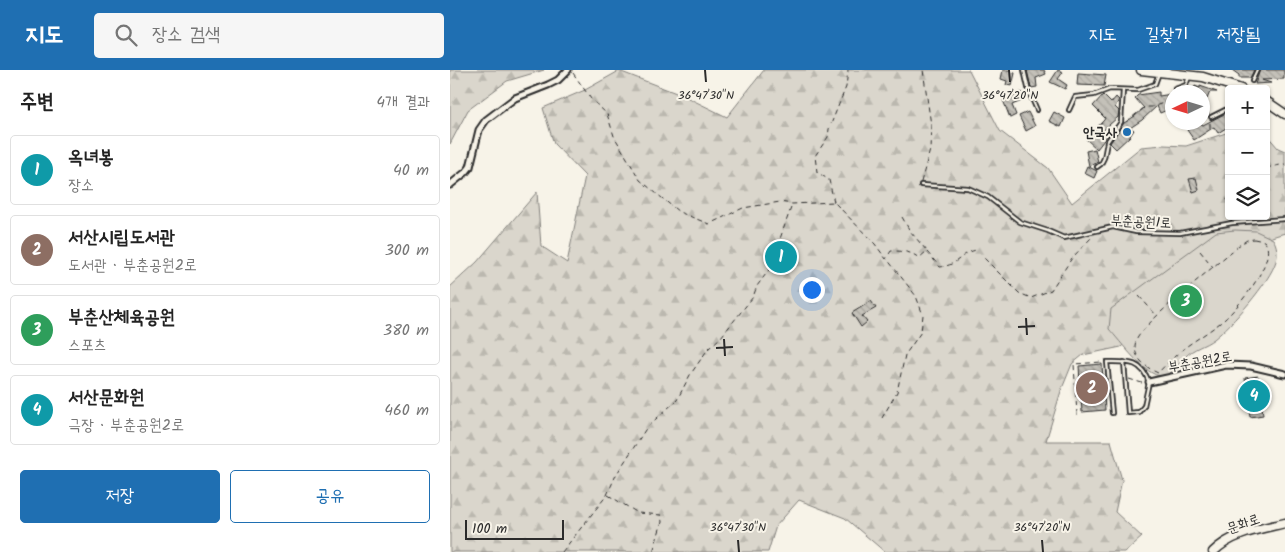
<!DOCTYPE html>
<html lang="ko">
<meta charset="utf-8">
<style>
:root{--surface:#fff;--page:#f6f6f6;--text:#222;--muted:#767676;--line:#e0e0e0;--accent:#1f6fb2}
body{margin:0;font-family:Kalam,"Poor Story",sans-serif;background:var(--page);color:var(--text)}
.controls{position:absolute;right:15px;top:15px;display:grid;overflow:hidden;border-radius:5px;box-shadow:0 1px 4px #0004}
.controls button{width:45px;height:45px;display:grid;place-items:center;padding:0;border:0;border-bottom:1px solid var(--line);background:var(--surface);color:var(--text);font:25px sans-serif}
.compass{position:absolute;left:715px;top:15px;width:45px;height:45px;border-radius:50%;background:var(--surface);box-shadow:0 1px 4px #0004;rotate:266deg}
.scale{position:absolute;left:15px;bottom:12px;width:99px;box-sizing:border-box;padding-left:5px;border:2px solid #2b2b2b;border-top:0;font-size:14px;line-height:18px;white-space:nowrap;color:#2b2b2b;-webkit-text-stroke:4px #f7f3e8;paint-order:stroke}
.you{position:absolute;left:361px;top:219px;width:18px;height:18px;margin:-12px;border:4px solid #fff;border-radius:50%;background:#1a73e8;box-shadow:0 0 0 8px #1a73e833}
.badge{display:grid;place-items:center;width:32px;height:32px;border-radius:50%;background:var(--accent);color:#fff;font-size:16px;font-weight:700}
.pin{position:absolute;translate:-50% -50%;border:2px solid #fff;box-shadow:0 1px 5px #0006}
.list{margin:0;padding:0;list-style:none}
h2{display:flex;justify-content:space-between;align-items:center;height:65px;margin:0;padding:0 20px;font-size:21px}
h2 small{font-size:16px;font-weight:400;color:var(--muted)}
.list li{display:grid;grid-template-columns:32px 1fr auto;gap:15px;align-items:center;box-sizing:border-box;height:70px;margin:0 10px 10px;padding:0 10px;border:1px solid var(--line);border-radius:5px}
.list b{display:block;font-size:19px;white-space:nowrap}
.list p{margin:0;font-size:16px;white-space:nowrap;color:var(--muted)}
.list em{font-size:16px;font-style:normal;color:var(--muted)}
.actions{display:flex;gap:10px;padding:15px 20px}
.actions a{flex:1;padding:11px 0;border:1px solid var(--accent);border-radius:5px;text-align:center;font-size:18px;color:var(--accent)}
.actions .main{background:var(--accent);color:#fff}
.icon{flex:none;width:28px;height:28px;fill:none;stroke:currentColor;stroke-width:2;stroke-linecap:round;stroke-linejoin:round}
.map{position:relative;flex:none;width:835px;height:482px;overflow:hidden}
header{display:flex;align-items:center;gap:30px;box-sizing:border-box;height:70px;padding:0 25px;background:var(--accent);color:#fff}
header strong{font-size:24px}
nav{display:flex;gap:28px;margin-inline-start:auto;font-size:18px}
.search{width:350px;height:45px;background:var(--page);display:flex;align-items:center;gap:12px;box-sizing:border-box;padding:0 18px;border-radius:5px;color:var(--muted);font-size:19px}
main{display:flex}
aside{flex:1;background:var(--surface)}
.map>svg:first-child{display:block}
.forest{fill:url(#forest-firs);stroke:#82807c}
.pitch{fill:#dad6cc;stroke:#82807c}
.building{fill:url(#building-back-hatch);stroke:#2b2b2b}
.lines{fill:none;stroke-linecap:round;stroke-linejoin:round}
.lane-casing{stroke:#2b2b2b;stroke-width:6}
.street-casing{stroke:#2b2b2b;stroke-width:9}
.secondary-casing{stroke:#2b2b2b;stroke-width:11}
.path{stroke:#2b2b2b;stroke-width:1;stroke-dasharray:5 4;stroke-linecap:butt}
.lane{stroke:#f7f3e8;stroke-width:2.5}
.street{stroke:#f7f3e8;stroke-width:5}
.secondary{stroke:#f7f3e8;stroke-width:8}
.ticks{fill:none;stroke:#2b2b2b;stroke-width:2}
.poi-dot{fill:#1f6fb2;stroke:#f7f3e8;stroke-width:2}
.labels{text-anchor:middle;stroke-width:4;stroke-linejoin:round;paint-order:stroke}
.poi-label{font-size:14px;font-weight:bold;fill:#2b2b2b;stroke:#f7f3e8;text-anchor:end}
.street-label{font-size:14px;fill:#2b2b2b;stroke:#f7f3e8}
.ticks-label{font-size:12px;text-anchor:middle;fill:#2b2b2b;stroke:#f7f3e8;stroke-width:4;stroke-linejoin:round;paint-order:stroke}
</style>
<header>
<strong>지도</strong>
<div class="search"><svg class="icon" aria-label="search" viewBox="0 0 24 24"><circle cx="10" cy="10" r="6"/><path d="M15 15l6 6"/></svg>장소 검색</div>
<nav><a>지도</a><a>길찾기</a><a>저장됨</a></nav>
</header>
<main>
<aside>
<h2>주변<small>4개 결과</small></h2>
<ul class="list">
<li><span class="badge" style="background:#0f9aa8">1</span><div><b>옥녀봉</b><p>장소</p></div><em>40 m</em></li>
<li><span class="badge" style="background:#8d6e63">2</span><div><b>서산시립도서관</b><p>도서관 · 부춘공원2로</p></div><em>300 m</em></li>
<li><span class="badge" style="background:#2e9e5b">3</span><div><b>부춘산체육공원</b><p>스포츠</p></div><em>380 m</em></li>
<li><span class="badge" style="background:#0f9aa8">4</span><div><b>서산문화원</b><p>극장 · 부춘공원2로</p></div><em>460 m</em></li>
</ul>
<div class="actions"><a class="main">저장</a><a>공유</a></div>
</aside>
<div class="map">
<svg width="835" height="482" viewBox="0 0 835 482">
<defs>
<pattern id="forest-firs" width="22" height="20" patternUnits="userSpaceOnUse" patternTransform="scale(1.25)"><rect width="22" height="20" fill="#dad6cc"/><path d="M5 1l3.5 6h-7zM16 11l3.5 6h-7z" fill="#bbb8af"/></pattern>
<pattern id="building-back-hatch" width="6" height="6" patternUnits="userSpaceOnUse" patternTransform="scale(1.25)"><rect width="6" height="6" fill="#c4c1b9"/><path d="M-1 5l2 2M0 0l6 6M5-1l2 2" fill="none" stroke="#a9a69f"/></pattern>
</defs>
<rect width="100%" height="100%" fill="#f7f3e8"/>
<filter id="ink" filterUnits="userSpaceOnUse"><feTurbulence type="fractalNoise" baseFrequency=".02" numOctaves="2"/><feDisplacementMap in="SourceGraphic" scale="10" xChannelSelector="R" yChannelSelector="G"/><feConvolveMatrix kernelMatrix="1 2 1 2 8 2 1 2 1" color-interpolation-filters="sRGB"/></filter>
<g filter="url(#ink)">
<g class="forest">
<polygon points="0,0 94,0 57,11 18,40 0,74"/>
<polygon points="314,0 519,0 550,61 598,98 622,133 691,77 713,75 736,76 779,62 779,146 816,146 816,64 828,78 835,81 835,163 798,174 747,208 671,277 633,285 622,294 611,321 596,371 661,371 672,410 665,442 692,467 675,482 435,482 395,448 349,430 326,456 318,482 0,482 0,217 27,192 87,122 91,176 117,193 135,106 104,74 93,38 135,20 169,1 234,26 277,47"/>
</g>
<path class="pitch" d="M 785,160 L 806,161 L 823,169 C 827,175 828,184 826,191 C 820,212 781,256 764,269 C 755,276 743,278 735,287 C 728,293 722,306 712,306 C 696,307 670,271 659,259 L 661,239 L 766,162 Z"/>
<g class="building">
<polygon points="553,0 560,0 559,2 565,3 562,16 556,15 557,11 551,9"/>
<polygon points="577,0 594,0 596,4 586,8 587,17 581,18"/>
<polygon points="608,0 613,2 608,9 617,15 615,19 600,12"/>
<polygon points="782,0 804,0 800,8 789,8 789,5"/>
<polygon points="810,0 834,0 834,9 812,10 821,13 805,14"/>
<polygon points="628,3 656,5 654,16 627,15"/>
<polygon points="745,16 750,18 750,16 767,22 760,22 757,29 752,27 752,22 743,22"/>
<polygon points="571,22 574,30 562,35 566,45 560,48 553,30"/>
<polygon points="709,22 709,26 722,24 722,38 710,43 707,36 692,50 680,58 684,60 680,66 666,79 660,73 674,53 685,46 694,38 685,28 688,25"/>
<polygon points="653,25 661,33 666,27 669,30 665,37 669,41 668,47 649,64 651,67 661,61 647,79 636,69 654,50 655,48 643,36"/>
<polygon points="578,42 585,56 576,61 569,46"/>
<polygon points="604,42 615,48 611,57 599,51"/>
<polygon points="778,42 779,56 768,63 764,57 744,70 737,60 749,52 753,55"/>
<polygon points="645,79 648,92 639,96 636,81"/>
<polygon points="637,96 647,101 644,108 634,103"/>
<polygon points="746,108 749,120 743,122 739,109"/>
<polygon points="421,231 426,238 412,246 417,252 411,257 402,243"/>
<polygon points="652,294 655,340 632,342 629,296"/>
<polygon points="808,306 813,345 800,347 795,308"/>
</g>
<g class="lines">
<defs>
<g id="lane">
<polyline points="574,0 579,22 587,40"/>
<polyline points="802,11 807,0"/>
<polyline points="725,19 736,15 739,7"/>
<polyline points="619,40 625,27 644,25 660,19 688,20 705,14 709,3"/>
<polyline points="761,47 779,38"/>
<polyline points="647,97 651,94 654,88 657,72 671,52 673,20"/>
<polyline points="471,115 518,118 538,127 570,152 598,161 614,168 663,157 686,162 730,163 782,153 835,149"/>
<path d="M 662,343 L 657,292 C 678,292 691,290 699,312 L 694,336 L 689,342 L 678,343 L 674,292"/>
</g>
<g id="street">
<polyline points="0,115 16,102 20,97 29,60 36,50 65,28 98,15 108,10 118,0"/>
<polyline points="699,312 776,295 801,296 835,304"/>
</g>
<g id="secondary">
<polyline points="691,0 753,7 791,19"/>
<polyline points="816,31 835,44"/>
<path d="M 763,482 C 782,463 810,459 835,453"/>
</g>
</defs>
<use href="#lane" class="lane-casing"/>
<use href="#street" class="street-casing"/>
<use href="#secondary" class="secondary-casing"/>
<g class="path">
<path d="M 123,3 L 141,29 L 157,44 L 164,66 L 190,110 L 229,142 L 259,154 L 293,138 L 330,132 L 342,134 L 384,132 L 425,174 L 436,189 L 441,181 C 452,181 460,181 469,188 L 477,181 L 460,161 L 452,147"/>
<polyline points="752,36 759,44"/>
<polyline points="676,52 695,37 702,37 719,31 722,24"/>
<polyline points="760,58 760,52"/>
<polyline points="816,98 835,94"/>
<polyline points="471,112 480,80 481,55 473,0"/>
<polyline points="779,129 777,129 779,136"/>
<polyline points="384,132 379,110 367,102 365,86 378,67 379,59 396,17 398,0"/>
<path d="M 804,169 L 814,171 C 830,188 788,237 775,249 C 763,259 750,267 737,276 C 727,284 717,293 708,303 C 696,298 681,286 686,271 C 692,253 770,192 788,176 L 797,170 Z"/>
<polyline points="750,181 763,197"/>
<path d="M 477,182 L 490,197 C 509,195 509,184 526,180 L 569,223 L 581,228 L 601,220 L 622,188 L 642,167"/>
<polyline points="689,226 707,246"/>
<polyline points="679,309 692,313"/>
<polyline points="627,345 624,294 652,292"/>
<polyline points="432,348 447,322 455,285 471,262 473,245 466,226 437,189"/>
<polyline points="158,425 188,443 211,445 212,452 203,482"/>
<polyline points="112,482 157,425 166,405 197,357 227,330 240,305 258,279 271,267 303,227 307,216 322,196 326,180 342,135"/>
</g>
<use href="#lane" class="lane"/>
<use href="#street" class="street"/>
<use href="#secondary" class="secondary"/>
</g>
</g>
<path class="ticks" d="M 255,0 L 256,12M 559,0 L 560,12M 576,248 L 577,265M 568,257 L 585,256M 274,269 L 275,286M 266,278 L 283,277M 288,470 L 289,482M 592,470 L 593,482"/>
<circle class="poi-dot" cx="677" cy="62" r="5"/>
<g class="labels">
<g class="poi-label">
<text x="667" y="67">안국사</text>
</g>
<g class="street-label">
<text transform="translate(691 151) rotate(3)" y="5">부춘공원1로</text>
<text transform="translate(750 291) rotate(-10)" y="5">부춘공원2로</text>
<text transform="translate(793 453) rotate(-19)" y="5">문화로</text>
</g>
</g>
<g class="ticks-label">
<text x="256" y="29">36°47'30"N</text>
<text x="560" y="29">36°47'20"N</text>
<text x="288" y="461">36°47'30"N</text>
<text x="592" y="461">36°47'20"N</text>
</g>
</svg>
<div class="controls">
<button>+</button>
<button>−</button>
<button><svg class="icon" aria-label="layers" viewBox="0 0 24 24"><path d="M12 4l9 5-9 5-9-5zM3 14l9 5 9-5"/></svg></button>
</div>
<svg class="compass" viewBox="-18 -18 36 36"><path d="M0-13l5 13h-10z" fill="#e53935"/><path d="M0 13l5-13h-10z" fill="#767676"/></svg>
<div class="scale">100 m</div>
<div class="you"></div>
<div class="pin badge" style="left:331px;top:187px;background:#0f9aa8">1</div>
<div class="pin badge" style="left:642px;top:318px;background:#8d6e63">2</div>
<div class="pin badge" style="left:736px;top:231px;background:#2e9e5b">3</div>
<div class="pin badge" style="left:804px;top:326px;background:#0f9aa8">4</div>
</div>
</main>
